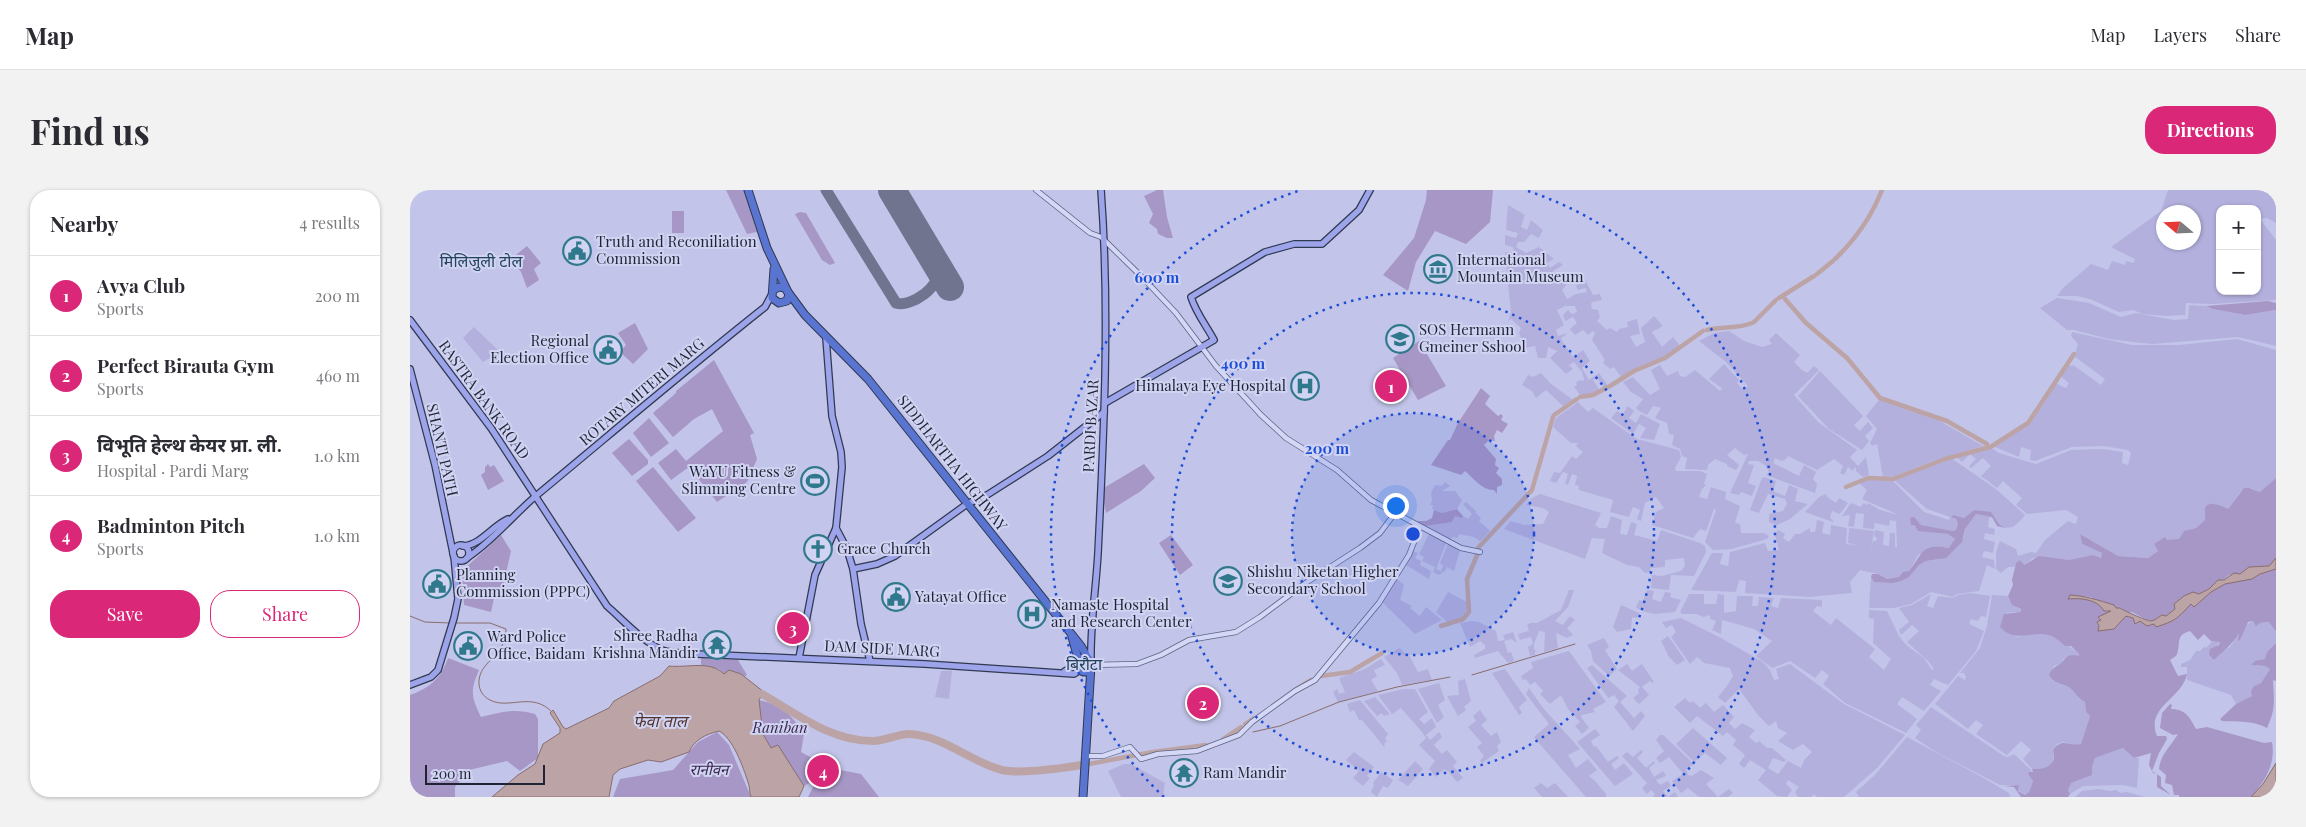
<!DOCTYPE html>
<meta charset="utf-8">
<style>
:root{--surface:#fff;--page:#f2f2f3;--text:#2b2b33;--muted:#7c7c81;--line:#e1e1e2;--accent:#db2777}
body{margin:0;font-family:"Playfair Display","Noto Sans Devanagari",serif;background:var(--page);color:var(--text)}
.controls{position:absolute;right:15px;top:15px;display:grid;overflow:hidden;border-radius:10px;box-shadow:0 1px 4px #0004}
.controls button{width:45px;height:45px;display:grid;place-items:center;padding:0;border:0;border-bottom:1px solid var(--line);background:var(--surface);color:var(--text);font:25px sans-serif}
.compass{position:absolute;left:1746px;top:15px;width:45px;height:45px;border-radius:50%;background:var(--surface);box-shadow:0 1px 4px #0004;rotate:289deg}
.scale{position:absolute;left:15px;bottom:12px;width:120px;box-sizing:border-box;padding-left:5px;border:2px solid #1e2433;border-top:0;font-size:14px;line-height:18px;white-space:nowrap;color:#1e2433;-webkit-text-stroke:4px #d1d3f2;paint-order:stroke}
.you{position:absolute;left:985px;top:315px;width:18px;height:18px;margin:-12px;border:4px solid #fff;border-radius:50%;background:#1a73e8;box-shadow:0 0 0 8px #1a73e833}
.badge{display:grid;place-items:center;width:32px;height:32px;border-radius:50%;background:var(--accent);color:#fff;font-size:16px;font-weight:700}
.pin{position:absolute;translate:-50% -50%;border:2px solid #fff;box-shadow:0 1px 5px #0006}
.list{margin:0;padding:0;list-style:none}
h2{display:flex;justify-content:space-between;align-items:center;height:65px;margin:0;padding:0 20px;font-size:21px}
h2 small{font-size:16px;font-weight:400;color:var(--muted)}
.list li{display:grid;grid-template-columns:32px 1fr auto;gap:15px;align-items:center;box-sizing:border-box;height:80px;padding:0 20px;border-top:1px solid var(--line)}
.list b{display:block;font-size:19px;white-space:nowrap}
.list p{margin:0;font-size:16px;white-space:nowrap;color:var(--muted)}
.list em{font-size:16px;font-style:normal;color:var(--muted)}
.actions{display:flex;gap:10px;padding:15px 20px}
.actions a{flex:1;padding:11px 0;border:1px solid var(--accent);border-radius:20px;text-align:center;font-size:18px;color:var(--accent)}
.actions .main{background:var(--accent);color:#fff}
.map{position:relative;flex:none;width:1866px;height:607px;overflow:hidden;border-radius:20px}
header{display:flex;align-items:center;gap:30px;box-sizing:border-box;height:70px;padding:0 25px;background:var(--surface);border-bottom:1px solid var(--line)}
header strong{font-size:24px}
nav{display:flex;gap:28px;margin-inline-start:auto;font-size:18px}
.intro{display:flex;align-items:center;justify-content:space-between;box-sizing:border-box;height:120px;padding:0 30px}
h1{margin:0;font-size:35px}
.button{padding:12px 22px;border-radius:20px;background:var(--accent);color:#fff;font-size:18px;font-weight:700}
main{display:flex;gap:30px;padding:0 30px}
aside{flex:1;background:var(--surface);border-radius:20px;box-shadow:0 1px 4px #0004}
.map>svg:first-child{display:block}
.farmland{fill:#b3b0de;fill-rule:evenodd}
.green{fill:#a797c6}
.water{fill:#bca4a6;stroke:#896c6d}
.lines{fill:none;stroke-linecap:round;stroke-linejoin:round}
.stream{stroke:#896c6d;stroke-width:1}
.canal{stroke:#bca4a6;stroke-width:4.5}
.river{stroke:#bca4a6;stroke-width:8}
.taxiway{stroke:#70748e;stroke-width:11}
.runway{stroke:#70748e;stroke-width:28}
.minor-casing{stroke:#5b6582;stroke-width:6}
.major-casing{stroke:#2f3950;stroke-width:8}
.highway-casing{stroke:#2f3950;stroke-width:9}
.minor{stroke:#d4d7f5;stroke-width:4.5}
.major{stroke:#9da4ea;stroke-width:5.5}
.highway{stroke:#5a74d2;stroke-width:7}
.ring{fill:none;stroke:#1d4ed8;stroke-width:2.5;stroke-dasharray:2.5 5}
.labels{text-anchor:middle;stroke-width:4;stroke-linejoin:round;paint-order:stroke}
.poi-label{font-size:15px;fill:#1e2433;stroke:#d1d3f2;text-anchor:start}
.street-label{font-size:15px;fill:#1e2433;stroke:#d1d3f2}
.park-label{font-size:15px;font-style:italic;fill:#38264d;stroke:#d1d3f2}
.neighbourhood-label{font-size:16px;fill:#21435b;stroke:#d1d3f2}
.water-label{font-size:16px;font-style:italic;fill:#51342e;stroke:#d1d3f2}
.centre{fill:#1d4ed8;stroke:#d1d3f2;stroke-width:2.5}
.ring-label{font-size:15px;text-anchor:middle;font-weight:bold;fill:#1d4ed8;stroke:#d1d3f2;stroke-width:4;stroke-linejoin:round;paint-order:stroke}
</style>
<header>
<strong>Map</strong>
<nav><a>Map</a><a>Layers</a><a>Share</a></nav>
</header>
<div class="intro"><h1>Find us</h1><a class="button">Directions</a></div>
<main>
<aside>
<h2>Nearby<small>4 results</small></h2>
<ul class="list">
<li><span class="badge">1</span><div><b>Avya Club</b><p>Sports</p></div><em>200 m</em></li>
<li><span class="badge">2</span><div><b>Perfect Birauta Gym</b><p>Sports</p></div><em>460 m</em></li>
<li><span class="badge">3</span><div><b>विभूति हेल्थ केयर प्रा. ली.</b><p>Hospital · Pardi Marg</p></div><em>1.0 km</em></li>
<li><span class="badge">4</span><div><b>Badminton Pitch</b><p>Sports</p></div><em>1.0 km</em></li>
</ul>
<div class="actions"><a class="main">Save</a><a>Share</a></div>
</aside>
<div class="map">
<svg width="1866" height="607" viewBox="0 0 1866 607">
<rect width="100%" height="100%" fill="#c2c5e9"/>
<g class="farmland">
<path d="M 1758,0 L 1866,0 L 1866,33 L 1857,28 L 1850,29 L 1866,50 L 1866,110 L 1802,114 L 1776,113 L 1775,125 L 1756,126 L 1733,124 L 1723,120 L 1709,122 L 1680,109 L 1667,106 L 1647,106 L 1653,98 L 1681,74 L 1698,80 L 1702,71 L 1715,75 L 1716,71 L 1724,73 L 1725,69 L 1701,57 L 1751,21 ZM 1810,19 L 1847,19 L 1847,101 L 1810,101 ZM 1754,22 L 1784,22 L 1784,52 L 1754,52 Z"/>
<polygon points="1098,15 1115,25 1111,37 1117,40 1121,30 1133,40 1129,48 1121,44 1114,52 1108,52 1106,57 1116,63 1129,57 1144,69 1137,73 1140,78 1149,72 1153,75 1143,81 1148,92 1158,86 1161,93 1157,94 1152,100 1157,109 1166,104 1177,102 1176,98 1168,100 1166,96 1175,90 1183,105 1190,104 1192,110 1182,112 1181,114 1182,119 1188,120 1190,127 1187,131 1197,140 1200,138 1207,142 1209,139 1218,137 1217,132 1227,129 1230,144 1220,146 1226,157 1235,152 1231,138 1244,126 1253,136 1242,142 1252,157 1263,147 1270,156 1255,167 1225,179 1211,187 1204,177 1200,179 1193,173 1195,170 1182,150 1185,143 1183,141 1178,145 1173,140 1165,145 1160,139 1167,133 1163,127 1155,131 1153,125 1158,120 1162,124 1167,122 1165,116 1155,116 1147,120 1154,135 1146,140 1148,146 1158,143 1151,148 1153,153 1163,167 1173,160 1180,171 1172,178 1179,190 1189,183 1198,196 1194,198 1187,188 1183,190 1190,201 1171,206 1164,197 1167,195 1166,192 1170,190 1173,191 1174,189 1172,182 1164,172 1159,175 1163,179 1156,184 1140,168 1147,161 1138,157 1136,168 1128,168 1125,156 1115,158 1109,143 1111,138 1101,129 1098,131 1101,123 1095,62 1104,62 1103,57 1095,55 1095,45 1106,48 1108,43 1096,40"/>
<polygon points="1647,108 1679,113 1711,127 1726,123 1764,130 1778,129 1779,115 1796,116 1803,119 1834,125 1866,120 1866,156 1828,147 1742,154 1723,152 1699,149 1664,140 1657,140 1630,118"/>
<polygon points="64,137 90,162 73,172 53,148"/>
<polygon points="1319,141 1334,151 1352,157 1362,154 1359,150 1366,143 1390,165 1384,172 1392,180 1397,183 1404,176 1409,180 1384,205 1408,232 1447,260 1440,267 1448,276 1456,267 1459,285 1453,287 1446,281 1446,278 1444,278 1443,281 1438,277 1434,285 1430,283 1433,276 1424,269 1407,280 1378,266 1376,269 1372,271 1365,268 1363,273 1389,286 1394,275 1406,282 1403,289 1407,294 1405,303 1356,285 1359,282 1355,275 1348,271 1339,271 1338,274 1344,275 1338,293 1346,296 1342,306 1331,302 1329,305 1320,303 1338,264 1334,265 1325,258 1317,265 1329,275 1326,280 1317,276 1317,274 1305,269 1298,275 1297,280 1275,279 1277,268 1272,266 1270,259 1262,255 1264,245 1259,244 1257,233 1245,228 1251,218 1243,216 1237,225 1229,221 1226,218 1233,209 1221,202 1213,192 1223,187 1240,205 1250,199 1241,180 1250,175 1257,186 1268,181 1270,186 1275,187 1285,180 1310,201 1312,198 1299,189 1314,174 1329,190 1327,193 1333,200 1338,196 1316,172 1289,151 1304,143"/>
<polygon points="1662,142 1722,155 1769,155 1827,149 1866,160 1866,288 1850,302 1840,298 1831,301 1818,319 1796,324 1795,330 1786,338 1774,341 1769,350 1757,350 1744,354 1748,361 1738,368 1708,366 1670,344 1672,354 1692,363 1691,368 1683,365 1659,370 1623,368 1613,376 1610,370 1604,377 1598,377 1591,383 1586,379 1586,362 1590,351 1606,359 1608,366 1621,362 1626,363 1635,350 1658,331 1666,334 1668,327 1656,320 1617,324 1606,315 1612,308 1593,291 1587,298 1571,286 1581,276 1573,268 1561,278 1559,276 1566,269 1560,264 1552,272 1546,266 1580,257 1589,263 1626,274 1661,260 1693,259 1713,262 1712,273 1718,275 1721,263 1718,260 1694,256 1662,257 1625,271 1620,270 1621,260 1611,257 1609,267 1585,257 1584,255 1593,249 1597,249 1610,238 1614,239 1645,193 1656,198 1659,193 1650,186 1658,174 1661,176 1663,175 1691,195 1695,189 1664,166 1668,154 1661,146"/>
<polygon points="1410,181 1453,226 1444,235 1450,241 1458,232 1463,238 1455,246 1459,251 1452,260 1419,239 1388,206"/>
<polygon points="1131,183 1140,193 1163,210 1153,216 1136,200 1126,208 1122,201 1112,195 1118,185 1123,187"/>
<polygon points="1469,210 1528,230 1573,256 1523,271 1485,286 1473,287 1467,254 1462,256 1460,253 1467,239 1456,226"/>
<polygon points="1168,212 1178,222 1183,218 1227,249 1269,260 1271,267 1265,278 1266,281 1290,281 1297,284 1294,294 1296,295 1292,299 1289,307 1297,309 1301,297 1316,302 1315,309 1330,316 1325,333 1330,334 1331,343 1354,343 1359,346 1357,349 1322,359 1303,360 1295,352 1306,320 1304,319 1296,341 1290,339 1283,348 1242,335 1246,322 1254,318 1246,307 1235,313 1231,331 1227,329 1230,320 1223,317 1219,327 1200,322 1203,310 1169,300 1169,296 1165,295 1167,286 1162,284 1158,295 1155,294 1158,284 1153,282 1146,293 1140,291 1144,282 1150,283 1162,266 1166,269 1173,262 1166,256 1168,253 1161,253 1143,237 1146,228"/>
<polygon points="1218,216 1224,221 1219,228 1226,233 1231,224 1250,234 1244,250 1230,248 1236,238 1229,234 1223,244 1201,228 1207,221 1213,224"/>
<polygon points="1541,268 1586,299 1615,325 1611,330 1603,337 1595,338 1589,334 1581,323 1564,320 1554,328 1543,325 1548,334 1546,340 1543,341 1511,335 1500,328 1501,335 1514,341 1538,344 1545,349 1543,355 1540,358 1526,357 1508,365 1499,382 1493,382 1489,387 1477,389 1468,384 1450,380 1440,392 1442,403 1399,407 1335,403 1336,391 1329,390 1326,402 1281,400 1302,363 1313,363 1310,374 1318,376 1320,362 1355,353 1358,361 1369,360 1365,345 1368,340 1375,344 1373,348 1379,352 1385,344 1390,344 1400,338 1400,342 1405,342 1407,330 1414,332 1412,343 1420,345 1421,335 1437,338 1436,354 1449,355 1438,353 1439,338 1464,341 1461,359 1463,351 1466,351 1467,348 1464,346 1465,340 1474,342 1473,355 1479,356 1480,343 1485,343 1485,357 1487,357 1486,331 1480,330 1479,336 1465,333 1465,326 1464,339 1453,338 1454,324 1446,323 1444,337 1438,336 1440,325 1432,326 1441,313 1451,317 1453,313 1457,315 1458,313 1470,320 1489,325 1452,309 1457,300 1449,293 1464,288 1481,289 1514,322 1539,330 1540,327 1517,319 1484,290"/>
<polygon points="1354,287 1366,291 1363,301 1375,306 1379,295 1388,299 1385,311 1398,314 1380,329 1367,335 1359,332 1359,324 1373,321 1377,314 1375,309 1358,304 1349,323 1340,320 1352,288"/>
<polygon points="1035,292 1040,296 1032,301 1045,301 1052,310 1047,319 1032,323 1022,319 1023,315 1020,315 1022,311 1021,303 1025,295 1032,296"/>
<polygon points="1130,304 1191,323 1185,335 1189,338 1197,338 1201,326 1212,330 1210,344 1217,345 1221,332 1227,334 1224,345 1247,351 1251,340 1290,353 1295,356 1296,362 1284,386 1261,385 1259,400 1241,398 1242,385 1252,386 1271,381 1275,376 1274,368 1255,370 1255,377 1240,378 1241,382 1235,383 1229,377 1217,375 1192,363 1195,349 1182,348 1175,369 1094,339 1101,331 1114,335 1133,334 1139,322 1133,318 1116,315 1122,308"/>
<polygon points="1416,304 1416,306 1426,313 1429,308 1438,313 1430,324 1422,321 1420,328 1423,330 1423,332 1395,322 1409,307"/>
<polygon points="1056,312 1066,321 1065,322 1071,328 1069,331 1080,341 1070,351 1064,347 1049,344 1048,348 1042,347 1040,350 1016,336 1042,332 1045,325 1052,327 1053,326 1058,329 1062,324 1053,314"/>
<polygon points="1566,324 1582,327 1579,328 1578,337 1585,339 1584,345 1575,343 1574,349 1585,352 1583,363 1574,361 1572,367 1584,370 1585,379 1577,375 1569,401 1547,404 1543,407 1521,402 1501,414 1484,418 1459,418 1461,387 1464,392 1499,387 1509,375 1516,371 1531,369 1554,347 1555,339"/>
<polygon points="1019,344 1036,353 1026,379 1031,381 1033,375 1030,373 1038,354 1050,360 1044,381 1037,377 1035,381 1029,385 1023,382 1025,377 1012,371 1014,367 1009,364"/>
<polygon points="1003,361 1008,363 1005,368 1011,371 1010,375 1021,381 1019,389 996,375"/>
<polygon points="987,389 994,395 990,410 1002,416 1000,418 1010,426 1016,417 1032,430 1005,444 972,412"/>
<polygon points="1159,400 1164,400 1158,417 1145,431 1153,435 1160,426 1165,430 1157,438 1163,445 1157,448 1146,443 1148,458 1134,462 1135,442 1129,441 1124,454 1124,459 1128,462 1125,461 1125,465 1120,466 1118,457 1123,454 1121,447 1110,450 1108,444 1119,441 1117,435 1120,433 1127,433 1151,420"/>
<polygon points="1237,400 1244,401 1242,409 1251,412 1255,402 1261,403 1260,407 1271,410 1265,422 1244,424 1236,422 1226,418 1229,410 1233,411"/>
<polygon points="1038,402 1057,412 1057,418 1055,425 1052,428 1037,432 1026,422"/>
<polygon points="1561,403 1580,406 1576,427 1571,426 1568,431 1561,429 1559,434 1574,441 1566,461 1538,495 1524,489 1520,495 1531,501 1514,521 1492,507 1487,514 1507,529 1496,543 1435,513 1413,494 1419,486 1412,480 1405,488 1380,471 1362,478 1346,466 1362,451 1344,439 1312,430 1311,444 1302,440 1306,431 1300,429 1300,425 1294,427 1286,424 1272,424 1270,422 1279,404 1294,404 1294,414 1306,414 1308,404 1314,405 1314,423 1326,421 1327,406 1343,406 1342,416 1348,416 1349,407 1364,408 1361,416 1368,418 1371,408 1412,410 1412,417 1407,416 1403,421 1421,435 1426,428 1465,459 1459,467 1474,480 1481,469 1463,453 1464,429 1459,428 1459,420 1477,421 1489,446 1496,455 1514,468 1522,480 1524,479 1518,471 1497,452 1509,441 1502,435 1491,445 1489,440 1499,432 1489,418 1502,415 1521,404 1517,416 1523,418 1528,406 1543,408 1548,405"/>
<polygon points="1582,405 1598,406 1602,415 1612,420 1610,424 1605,422 1596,423 1592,439 1608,447 1620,443 1634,443 1652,451 1669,464 1669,466 1662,465 1653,469 1651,473 1644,476 1639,485 1642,490 1657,496 1666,503 1669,509 1675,512 1676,522 1680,526 1671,554 1665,555 1653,552 1647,554 1643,560 1644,564 1642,574 1634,580 1622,579 1613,569 1621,560 1611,551 1597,565 1566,544 1573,535 1566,530 1558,539 1525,514 1548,486 1555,490 1556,487 1554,483 1550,483 1570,458 1577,436"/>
<polygon points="1211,415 1229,423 1227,428 1222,427 1221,439 1207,442 1203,437"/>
<polygon points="1271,428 1311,448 1353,472 1360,480 1364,490 1369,489 1366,479 1380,474 1434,514 1495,545 1467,578 1434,607 1407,607 1404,604 1401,607 1388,607 1385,602 1389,597 1378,590 1376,594 1382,600 1377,607 1367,606 1348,590 1356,580 1340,570 1334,578 1329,574 1335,565 1323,555 1326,550 1317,542 1313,546 1287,526 1280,533 1264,517 1275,508 1280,513 1283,511 1290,518 1296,513 1304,522 1313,515 1324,527 1319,533 1325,539 1332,533 1345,540 1339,547 1346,553 1349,551 1357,558 1362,558 1376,570 1374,572 1363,568 1358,578 1368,584 1378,571 1391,578 1394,570 1402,562 1393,554 1383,560 1368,551 1377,543 1368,538 1366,531 1359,536 1348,525 1329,499 1315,513 1308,507 1317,496 1323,486 1320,478 1294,473 1287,467 1280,474 1261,447 1266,442 1262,435 1256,438 1252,432"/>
<polygon points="1062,431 1069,432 1086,441 1088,451 1095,450 1093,445 1103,442 1107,453 1101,449 1094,451 1098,463 1101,462 1104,470 1102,472 1098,473 1088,461 1065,468 1064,465 1075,459 1075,455 1070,451 1060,457 1050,433"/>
<polygon points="1843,431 1854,433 1859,432 1866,442 1866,453 1857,462 1855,470 1852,469 1846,476 1855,476 1860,479 1851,493 1844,496 1842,506 1826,514 1821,505 1777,490 1777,477 1771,477 1771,474 1780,470 1786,461 1790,461 1794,457 1796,458 1804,449 1810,452 1799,465 1804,470 1812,461 1820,457 1829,443 1831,443 1830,450 1836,435"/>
<polygon points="1258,446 1275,470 1267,475 1259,467 1251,451"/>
<polygon points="1194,448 1199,457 1195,460 1207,479 1199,486 1183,471 1181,461 1177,455"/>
<polygon points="990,458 995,464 998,463 1008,482 1018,479 1022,490 992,495 987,483 974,467"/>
<polygon points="1159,461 1196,512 1183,519 1185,522 1172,525 1171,527 1179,538 1172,544 1165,536 1170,532 1158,519 1152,507 1150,506 1140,514 1130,504 1133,501 1125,492 1120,495 1116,489 1113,490 1111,486 1123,478 1121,472"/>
<polygon points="971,469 975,475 964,480 967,486 961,490 968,501 928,512 923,502 927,499 929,504 935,502 929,488 955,479"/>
<polygon points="1217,474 1222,481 1232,474 1244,492 1242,493 1240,491 1232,497 1239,505 1229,514 1223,508 1229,503 1228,500 1230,497 1208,480"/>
<polygon points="1182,475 1217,506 1210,512 1224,528 1231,521 1235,526 1223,541 1204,517 1209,511 1204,505 1198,508 1177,478"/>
<polygon points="1095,479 1117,510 1109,517 1112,523 1109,525 1082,483"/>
<polygon points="531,481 542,481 539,509 525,507"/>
<polygon points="1055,489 1061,511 1054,517 1056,520 1048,526 1037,506 1049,505 1048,491"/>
<polygon points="1029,493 1035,510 1028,515 1034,527 1027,533 1008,499"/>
<polygon points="1119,498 1133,518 1170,559 1158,565 1164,575 1166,578 1178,569 1187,580 1179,586 1186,592 1196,604 1196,607 1176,607 1127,551 1124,547 1139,534 1116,504"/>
<polygon points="994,499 1005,499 1018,522 1009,529 1014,534 1022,528 1026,537 1016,545 1020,550 1029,542 1032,547 1024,555 1032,564 1037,560 1047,572 1043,576 1053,588 1047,592 1039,582 1034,579 1026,587 1019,579 1025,571 1009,555 1016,548 1012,542 991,518 982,524 968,505"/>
<polygon points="965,507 973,516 980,524 974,526 972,523 967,526 954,511"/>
<polygon points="950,510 978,544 975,548 977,551 974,554 975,558 952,530 949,530 944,520 940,522 937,514"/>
<polygon points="1521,517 1594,566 1598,567 1604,564 1622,581 1619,582 1623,591 1619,602 1615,605 1608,600 1605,595 1590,595 1526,562 1505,548 1511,540 1506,535"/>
<polygon points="1070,520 1077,530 1071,535 1081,546 1087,542 1091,552 1087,556 1089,561 1072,573 1070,571 1074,566 1067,557 1072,553 1058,537 1066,531 1063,526"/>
<polygon points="1283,538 1317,568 1311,575 1295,563 1284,572 1266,554"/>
<polygon points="1185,539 1190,545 1181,551 1184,557 1186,556 1198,572 1207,566 1209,568 1201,574 1205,580 1214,573 1223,584 1205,596 1167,552"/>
<polygon points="1250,545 1253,545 1284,574 1276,579 1278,585 1282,586 1291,580 1304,588 1296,594 1308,607 1319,599 1323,603 1318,607 1289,607 1278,598 1271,603 1262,591 1273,584 1271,581 1259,567 1250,573 1246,568 1254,561 1246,550"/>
<polygon points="1497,547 1572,587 1599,603 1600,607 1449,607 1446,602 1465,585"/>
<polygon points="1713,558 1724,568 1729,568 1727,598 1713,595 1673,596 1660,604 1658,600 1660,593 1677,587 1685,568"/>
<polygon points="1231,560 1233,562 1227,568 1236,578 1244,571 1245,573 1239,578 1244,587 1253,581 1256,586 1246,590 1250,595 1258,591 1261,596 1253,601 1258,607 1265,602 1268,607 1243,607 1245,604 1241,600 1237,604 1232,598 1237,593 1212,566 1217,562 1223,567"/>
<polygon points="944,562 964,577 957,586 960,588 953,596 943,588 949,581 936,570"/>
<polygon points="1005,571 1013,579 998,596 988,590"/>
<polygon points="714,574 721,574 755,593 753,607 711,607 698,581"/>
<polygon points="971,582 983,590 978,598 973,596 967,607 961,602 964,595 963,593"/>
<polygon points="1131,593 1137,598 1145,593 1158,607 1132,607 1124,598"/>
<polygon points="1688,599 1701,601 1706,600 1710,603 1717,602 1735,607 1665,607 1672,601"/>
</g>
<g class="green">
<polygon points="316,0 334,0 347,42 337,44"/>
<polygon points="747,0 753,0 757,27 763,48 757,48 748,44 747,39 739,33 743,24 734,6"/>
<polygon points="1017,0 1083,0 1080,32 1056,54 1025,41 1006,72 998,101 973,85 1004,48 1016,10"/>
<rect x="262" y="21" width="12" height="22"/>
<polygon points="390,22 396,23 425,73 420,75 412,70 385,24"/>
<polygon points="117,56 131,73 124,79 129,90 117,98 111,82 101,69"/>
<polygon points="1858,111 1866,113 1866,120 1835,125 1803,119 1796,116"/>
<polygon points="225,133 238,159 223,174 210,162 216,155 208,143"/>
<polygon points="1009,151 1036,196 1008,210 983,168"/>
<polygon points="304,170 344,243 340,245 347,269 337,292 307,312 279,277 261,290 248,273 266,259 276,271 313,241 302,219 284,229 263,247 243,223 266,203 266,201"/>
<path d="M 1071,198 L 1080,206 L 1075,214 L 1088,226 L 1091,224 L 1093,226 L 1091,230 L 1098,234 L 1092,243 L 1087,240 L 1084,246 L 1085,251 L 1079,250 L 1074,255 L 1086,269 L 1085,275 L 1089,278 L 1086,283 L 1092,289 L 1092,295 L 1087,297 L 1087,304 L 1084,300 C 1073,301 1063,288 1055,281 L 1051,285 L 1021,275 L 1038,250 L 1040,250 L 1048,233 Z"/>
<polygon points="239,228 259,253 241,267 223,243"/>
<polygon points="219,249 238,270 238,274 222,286 202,263"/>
<polygon points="78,274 80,277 84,275 94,291 78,300 71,285 75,282 75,277"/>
<polygon points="734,274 745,288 731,301 696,323 692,299"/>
<polygon points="243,277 286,328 268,342 226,291"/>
<path d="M 1866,288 L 1866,371 L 1859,376 L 1839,377 L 1830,384 L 1819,385 L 1813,390 L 1808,390 L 1799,399 L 1789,404 L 1774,406 L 1764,414 L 1765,419 L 1756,426 L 1752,425 L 1745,430 L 1739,431 L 1722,422 L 1716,423 L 1694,412 L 1687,411 L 1681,407 L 1660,405 L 1683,411 L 1702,421 L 1688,427 L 1692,430 L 1687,433 L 1689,436 L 1688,440 L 1704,439 L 1715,425 L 1723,428 L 1726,434 L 1730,431 L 1740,436 L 1744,434 L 1746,437 L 1767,428 L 1781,413 L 1784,417 L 1801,402 L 1815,394 L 1842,389 L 1850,384 L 1866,379 L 1866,442 L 1859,432 L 1850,433 L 1846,436 L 1843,431 L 1838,432 L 1830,450 L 1828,451 L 1829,443 C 1823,454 1813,461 1804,470 L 1799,465 L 1800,459 L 1809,455 L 1810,452 L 1801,451 L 1794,444 L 1788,450 L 1780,441 C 1765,445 1771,453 1767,464 C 1766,467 1762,468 1760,470 L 1768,486 L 1777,484 C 1772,509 1735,517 1747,546 L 1756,546 L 1757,549 L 1749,563 L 1742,581 L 1751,587 L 1751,596 L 1761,605 L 1747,597 L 1747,584 L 1743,583 L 1739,575 L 1741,563 L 1724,568 L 1713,558 L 1685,568 L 1682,576 L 1682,585 L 1661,593 L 1658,600 L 1660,604 L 1658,607 L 1611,607 L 1604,597 L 1594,596 L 1609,595 L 1608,601 L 1615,605 L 1619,602 L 1623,591 L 1618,584 L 1619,582 L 1623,582 L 1622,579 C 1635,580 1648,575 1643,560 C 1653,547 1657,557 1671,554 L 1680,526 L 1676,522 L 1675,512 C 1668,509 1667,504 1661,499 C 1654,492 1644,495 1639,485 C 1642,477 1645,478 1651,473 C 1657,467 1658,463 1669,466 L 1669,464 L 1661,456 L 1655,456 C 1630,429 1610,459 1590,437 L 1594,424 L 1611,422 L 1611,419 L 1602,415 L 1598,406 L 1603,395 L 1602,390 L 1606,373 L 1610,370 L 1614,375 L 1629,366 L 1659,370 L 1683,365 L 1691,368 L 1692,363 L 1672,354 L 1670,344 L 1708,366 L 1738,368 L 1748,361 L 1744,354 L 1755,347 L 1757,350 L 1769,349 L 1774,341 L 1786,338 L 1795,330 C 1796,326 1794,320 1795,318 C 1799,309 1813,317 1818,319 L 1834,298 L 1839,298 L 1850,302 Z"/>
<polygon points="1047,319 1053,326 1052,328 1045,326 1042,332 1016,336 1007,334 1008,331 1016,331 1022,328 1024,320 1032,323"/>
<path d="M 1564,320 L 1581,322 L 1589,334 L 1595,338 L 1587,336 L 1582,327 L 1566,324 L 1555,339 L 1552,352 L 1536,368 L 1516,371 L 1509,375 L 1499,387 L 1491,391 L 1483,393 L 1464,392 L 1461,387 L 1462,384 L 1468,384 L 1477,389 L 1489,387 L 1493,382 L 1499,381 C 1514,363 1510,353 1539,358 L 1545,349 L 1538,344 L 1508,341 L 1505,336 L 1501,335 L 1500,328 L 1504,327 L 1511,335 L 1543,341 L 1546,340 L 1548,334 L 1546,329 L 1542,327 L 1543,325 L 1554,328 Z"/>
<polygon points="91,345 101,361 91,405 85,404 81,422 54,415 52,381"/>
<polygon points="761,345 783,375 770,385 749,353"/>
<path d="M 1866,453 L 1866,491 L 1863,490 C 1864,511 1866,519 1857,538 C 1843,530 1827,532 1812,531 L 1810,529 L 1826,514 L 1842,506 L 1841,501 L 1844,496 L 1851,493 L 1860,479 L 1855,476 L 1841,475 L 1845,471 L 1855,469 L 1857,462 Z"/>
<path d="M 38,468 L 69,480 C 60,501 61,506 71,527 C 91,522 105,518 125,524 L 128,529 L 128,568 L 110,581 L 97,571 L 59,580 L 45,597 L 45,607 L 0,607 L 0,505 C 19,499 32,487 38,468 Z"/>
<polygon points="291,468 328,470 337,485 334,487 331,484 314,484 309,479 291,476"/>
<path d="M 349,510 C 373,516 380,523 394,544 L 391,562 L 420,578 L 451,584 L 469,607 L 398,607 L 404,595 L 399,593 L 394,596 L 368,555 L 361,558 L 353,544 Z"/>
<path d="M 1760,514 L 1762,515 L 1761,519 C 1776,519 1780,528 1786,539 L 1797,537 L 1854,553 L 1862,552 C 1866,573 1855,592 1841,607 L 1769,607 L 1769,605 L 1764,605 L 1762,595 L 1755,593 L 1756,585 L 1749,579 C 1750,565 1761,556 1768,544 L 1763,545 L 1750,538 L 1752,523 Z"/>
<polygon points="307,542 319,555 341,607 203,607 210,589 263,580 288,552"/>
</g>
<g class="water">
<path d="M 1866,368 L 1866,379 L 1850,384 L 1842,389 L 1815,394 L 1801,402 L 1784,417 L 1781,414 C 1767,429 1765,431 1746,437 L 1744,434 L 1737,436 L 1730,431 L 1725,434 L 1723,428 L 1716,426 L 1704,439 L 1688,441 L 1689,436 L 1687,432 L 1691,430 L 1688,427 L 1701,421 L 1694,421 C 1687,409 1671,408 1658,409 L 1660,405 C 1676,406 1688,410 1704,415 L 1706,418 L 1710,418 C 1712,420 1737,431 1741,431 C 1746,430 1748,427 1752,425 L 1756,426 L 1765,419 L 1764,414 L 1774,406 L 1783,402 L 1789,404 L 1799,399 L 1808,390 L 1814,390 L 1824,383 L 1830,384 L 1839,377 L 1859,376 Z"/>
<path d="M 259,476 C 277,478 300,470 314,484 L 319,480 L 331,484 L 354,502 L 349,510 L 353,544 L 361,558 L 368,555 L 394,596 L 389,607 L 341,607 C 339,602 340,597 338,592 C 333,577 323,548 309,541 C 296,544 284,550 279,562 L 251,572 L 238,570 L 210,579 L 203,585 L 199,607 L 82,607 L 108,585 L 125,574 L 133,554 L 150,543 L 150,538 L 140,523 L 143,520 L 153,537 L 156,539 L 199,518 L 204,511 L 250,486 Z"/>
<polygon points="1866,573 1866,607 1841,607 1853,594"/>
</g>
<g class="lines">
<g class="stream">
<polyline points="0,426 15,432 40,433"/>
<path d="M 44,433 L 80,433 L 96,439 C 96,447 92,458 87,464 C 84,468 79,471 76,475 C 66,486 66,503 80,510 C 99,520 122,501 142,522"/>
<polyline points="1062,485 1165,454"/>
<polyline points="843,542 870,536 929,512 987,497 1040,487"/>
<polyline points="823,543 828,543"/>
</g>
<g class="canal">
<path d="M 1425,69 C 1446,49 1461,28 1472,0"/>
<polyline points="1407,84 1423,71"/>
<polyline points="1369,108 1404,86"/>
<polyline points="1375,109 1396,133 1437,168 1470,208 1537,231 1577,254"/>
<polyline points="1344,132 1366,110"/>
<path d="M 1297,140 C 1312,136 1328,139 1342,133"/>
<polyline points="1200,196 1224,181 1255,168 1293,141"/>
<polyline points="1170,207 1183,205 1198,197"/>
<polyline points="1144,225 1167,209"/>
<polyline points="1582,256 1618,233 1664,164"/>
<polyline points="1436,297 1458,288 1483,289 1535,269 1580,257"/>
<polyline points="1068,358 1122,300 1143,227"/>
<polyline points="1031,436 1053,429 1059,422 1057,389 1068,363"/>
<polyline points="911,486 940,482 972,463"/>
<polyline points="885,500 901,490"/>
<polyline points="835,534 844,528"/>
<polyline points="813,549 831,537"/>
<polyline points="679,574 743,562 796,555"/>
</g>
<path class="river" d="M 352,504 C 387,524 421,551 463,551 C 476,551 490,543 500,544 C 535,546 560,572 592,580 C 610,584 653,578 672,575"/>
<path class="taxiway" d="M 416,0 L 486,113 C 500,118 534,96 528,76"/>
<polyline class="runway" points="482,0 540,97"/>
<defs>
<g id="minor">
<polyline points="626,0 680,43 691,47 732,87 766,123 806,176 851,225 876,248 927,280 961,310 1051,358 1070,362"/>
<polyline points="681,475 727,474 751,465 779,450 826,442 850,427 897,392 950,358 970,343 985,323"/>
<polyline points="674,566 693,566 720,557 731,569 748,564 787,561 829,545 842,532 885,501 905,490 969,413 999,365 1010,337"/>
</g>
<g id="major">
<path d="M 0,130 L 81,238 L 197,416 C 212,429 233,452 252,460 C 263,464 276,463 287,464 L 515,474 L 664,484 L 670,480"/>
<polyline points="0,179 25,275 43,363"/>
<path d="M 695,213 L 804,150 C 796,135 786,123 781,107 L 855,62 L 884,54 L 912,54 L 949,20 L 960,0"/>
<polyline points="426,338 437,359 443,379 451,434 460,471"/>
<circle cx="51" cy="363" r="8"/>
<path d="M 53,356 C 71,355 82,336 98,329"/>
<path d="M 57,368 C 84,350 103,325 127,305 C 203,242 278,178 355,117 L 362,104"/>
<polyline points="443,379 467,374 485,366 557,314 577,305 638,266 694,222"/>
<polyline points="389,468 405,385 426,338 432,277 431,262 422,226 416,148"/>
<path d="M 681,472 C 680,436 686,399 688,363 C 694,242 700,121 691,0"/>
<polyline points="655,481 668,474"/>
<polyline points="0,495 21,487 28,480 44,428 48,409 44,366"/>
</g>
<g id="highway">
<polyline points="338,0 357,58 377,100"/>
<polyline points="363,100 369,97 375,98 379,104 377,111 369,113 362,108 364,79"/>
<polyline points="378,102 395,125 458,189 671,456 679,470"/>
<polyline points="662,447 669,472"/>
<circle cx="675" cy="475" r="7"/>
<polyline points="673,607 681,476"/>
</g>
</defs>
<use href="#minor" class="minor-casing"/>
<use href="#major" class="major-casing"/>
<use href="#highway" class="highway-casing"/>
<use href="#minor" class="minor"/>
<use href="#major" class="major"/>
<use href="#highway" class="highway"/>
</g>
<circle cx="1003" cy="344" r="121" fill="#1d4ed8" fill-opacity=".12"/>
<g class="ring">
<circle cx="1003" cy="344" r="121"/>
<circle cx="1003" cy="344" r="241"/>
<path d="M754 607A362 362 0 0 1 888 1M1118 1A362 362 0 0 1 1252 607"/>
</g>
<defs>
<symbol id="civic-ring" viewBox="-11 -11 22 22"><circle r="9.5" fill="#d1d3f2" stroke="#30788b" stroke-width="1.5"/><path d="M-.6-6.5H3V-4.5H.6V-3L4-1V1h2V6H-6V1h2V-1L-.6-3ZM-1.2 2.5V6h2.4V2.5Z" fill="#30788b"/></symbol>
<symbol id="museum-ring" viewBox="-11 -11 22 22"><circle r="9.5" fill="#d1d3f2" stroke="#30788b" stroke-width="1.5"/><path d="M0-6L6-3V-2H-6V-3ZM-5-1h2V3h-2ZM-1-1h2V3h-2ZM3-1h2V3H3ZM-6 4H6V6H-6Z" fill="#30788b"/></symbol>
<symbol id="university-ring" viewBox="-11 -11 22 22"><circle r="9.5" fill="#d1d3f2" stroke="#30788b" stroke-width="1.5"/><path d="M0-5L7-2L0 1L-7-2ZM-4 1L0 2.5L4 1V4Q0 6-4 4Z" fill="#30788b"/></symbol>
<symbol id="hospital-ring" viewBox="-11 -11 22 22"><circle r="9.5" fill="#d1d3f2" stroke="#30788b" stroke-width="1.5"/><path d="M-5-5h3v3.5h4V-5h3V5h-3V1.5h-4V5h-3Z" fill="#30788b"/></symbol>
<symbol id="stadium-ring" viewBox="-11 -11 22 22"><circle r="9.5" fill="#d1d3f2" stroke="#30788b" stroke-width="1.5"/><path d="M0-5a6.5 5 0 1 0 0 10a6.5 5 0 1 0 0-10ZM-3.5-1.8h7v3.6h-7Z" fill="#30788b"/></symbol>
<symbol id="church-ring" viewBox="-11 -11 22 22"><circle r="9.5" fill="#d1d3f2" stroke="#30788b" stroke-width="1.5"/><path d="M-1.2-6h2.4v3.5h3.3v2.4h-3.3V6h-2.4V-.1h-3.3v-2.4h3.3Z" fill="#30788b"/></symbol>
<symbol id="school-ring" viewBox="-11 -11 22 22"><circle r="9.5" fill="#d1d3f2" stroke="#30788b" stroke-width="1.5"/><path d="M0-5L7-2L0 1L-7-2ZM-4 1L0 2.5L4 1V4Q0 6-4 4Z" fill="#30788b"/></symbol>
<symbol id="temple-ring" viewBox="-11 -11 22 22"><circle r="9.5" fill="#d1d3f2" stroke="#30788b" stroke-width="1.5"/><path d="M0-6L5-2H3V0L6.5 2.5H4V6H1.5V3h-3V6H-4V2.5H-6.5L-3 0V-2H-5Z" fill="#30788b"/></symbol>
</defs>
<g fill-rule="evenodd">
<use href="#civic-ring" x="151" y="45" width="32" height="32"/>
<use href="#museum-ring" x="1012" y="63" width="32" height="32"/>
<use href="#university-ring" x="974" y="133" width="32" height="32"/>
<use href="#civic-ring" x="182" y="144" width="32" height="32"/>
<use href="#hospital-ring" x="879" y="180" width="32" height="32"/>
<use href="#stadium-ring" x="389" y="275" width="32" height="32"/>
<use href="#church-ring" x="392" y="343" width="32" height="32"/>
<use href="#school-ring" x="802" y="375" width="32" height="32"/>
<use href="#civic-ring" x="11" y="378" width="32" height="32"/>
<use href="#civic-ring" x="470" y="391" width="32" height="32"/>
<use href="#hospital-ring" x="606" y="408" width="32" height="32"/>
<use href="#temple-ring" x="291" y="439" width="32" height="32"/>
<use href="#civic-ring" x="42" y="440" width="32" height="32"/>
<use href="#temple-ring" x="758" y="567" width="32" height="32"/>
</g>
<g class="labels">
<g class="poi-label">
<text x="186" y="57">Truth and Reconiliation<tspan x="186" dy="17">Commission</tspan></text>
<text x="1047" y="75">International<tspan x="1047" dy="17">Mountain Museum</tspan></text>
<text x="1009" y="145">SOS Hermann<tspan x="1009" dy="17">Gmeiner Sshool</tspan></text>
<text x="179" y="156" text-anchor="end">Regional<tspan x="179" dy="17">Election Office</tspan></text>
<text x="876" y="201" text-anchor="end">Himalaya Eye Hospital</text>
<text x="386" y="287" text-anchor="end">WaYU Fitness &amp;<tspan x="386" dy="17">Slimming Centre</tspan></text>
<text x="427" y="364">Grace Church</text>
<text x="837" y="387">Shishu Niketan Higher<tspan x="837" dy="17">Secondary School</tspan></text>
<text x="46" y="390">Planning<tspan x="46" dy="17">Commission (PPPC)</tspan></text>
<text x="505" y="412">Yatayat Office</text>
<text x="641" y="420">Namaste Hospital<tspan x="641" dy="17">and Research Center</tspan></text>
<text x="288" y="451" text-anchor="end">Shree Radha<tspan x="288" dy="17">Krishna Mandir</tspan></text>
<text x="77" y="452">Ward Police<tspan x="77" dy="17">Office, Baidam</tspan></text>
<text x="793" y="588">Ram Mandir</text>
</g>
<g class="street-label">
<text transform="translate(232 202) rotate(-40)" y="5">ROTARY MITERI MARG</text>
<text transform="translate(74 210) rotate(54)" y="5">RASTRA BANK ROAD</text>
<text transform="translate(681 236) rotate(-87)" y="5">PARDI BAZAR</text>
<text transform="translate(32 260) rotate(77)" y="5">SHANTI PATH</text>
<text transform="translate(542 273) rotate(52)" y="5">SIDDHARTHA HIGHWAY</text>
<text transform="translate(472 459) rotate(3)" y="5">DAM SIDE MARG</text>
</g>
<g class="park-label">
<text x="370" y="543">Raniban</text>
<text x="299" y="585">रानीवन</text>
</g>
<g class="neighbourhood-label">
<text x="71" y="77">मिलिजुली टोल</text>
<text x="674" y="480">बिरौटा</text>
</g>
<g class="water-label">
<text x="250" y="537">फेवा ताल</text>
</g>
</g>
<circle cx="1003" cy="344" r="8" class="centre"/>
<g class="ring-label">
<text x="747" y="93">600 m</text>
<text x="833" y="179">400 m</text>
<text x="917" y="264">200 m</text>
</g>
</svg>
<div class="controls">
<button>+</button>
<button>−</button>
</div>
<svg class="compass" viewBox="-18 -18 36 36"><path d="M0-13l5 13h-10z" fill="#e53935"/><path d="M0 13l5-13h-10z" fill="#7c7c81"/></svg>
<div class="scale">200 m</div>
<div class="you"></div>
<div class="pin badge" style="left:981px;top:196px">1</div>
<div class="pin badge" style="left:793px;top:513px">2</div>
<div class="pin badge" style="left:383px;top:438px">3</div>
<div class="pin badge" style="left:413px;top:581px">4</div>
</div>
</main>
